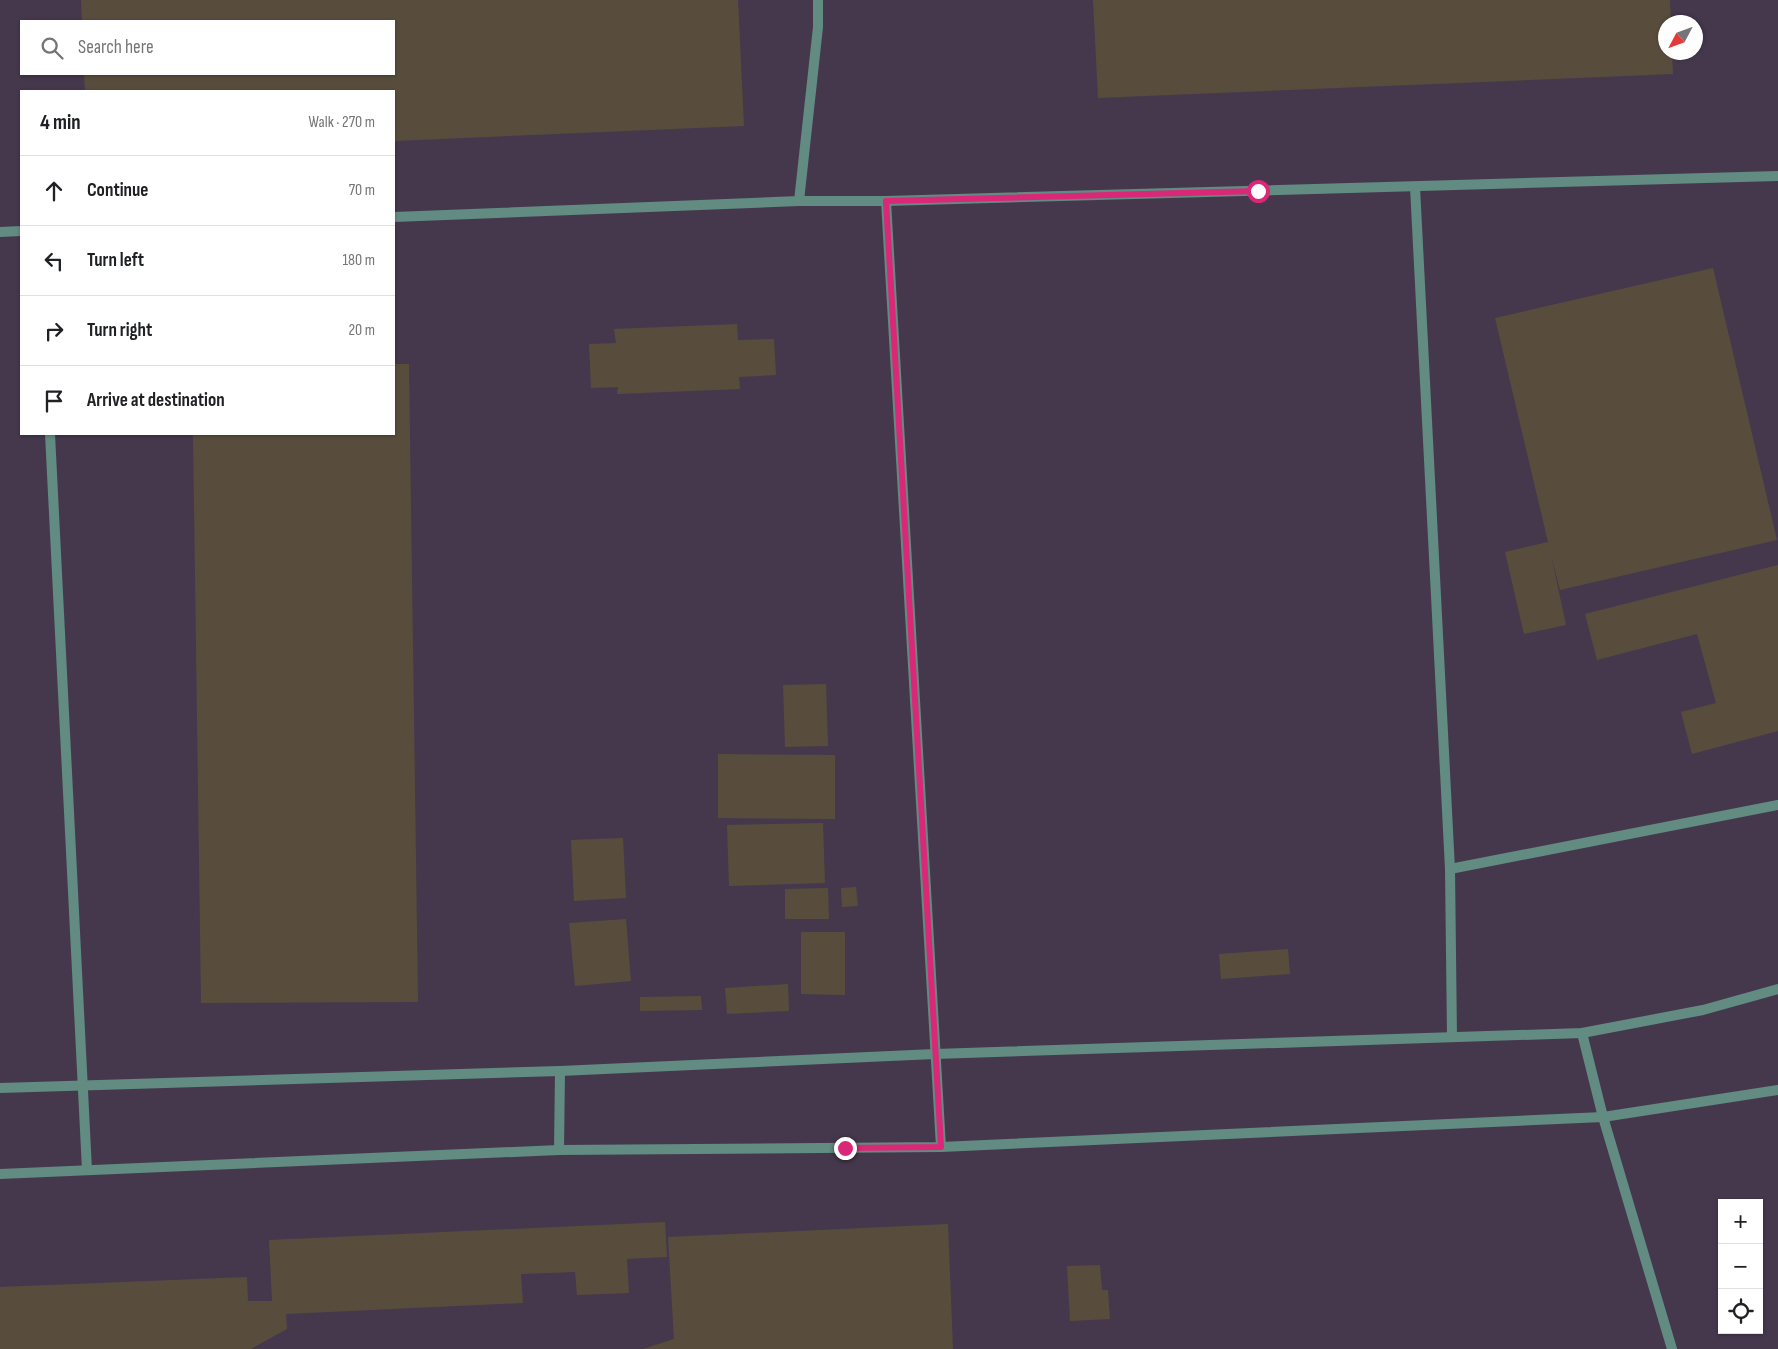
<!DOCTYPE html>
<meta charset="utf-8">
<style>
:root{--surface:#fff;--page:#f6f6f6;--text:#202124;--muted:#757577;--line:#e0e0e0}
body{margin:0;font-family:"Sofia Sans Condensed",sans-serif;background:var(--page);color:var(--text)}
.controls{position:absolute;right:15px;bottom:15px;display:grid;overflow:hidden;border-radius:0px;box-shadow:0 1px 4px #0004}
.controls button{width:45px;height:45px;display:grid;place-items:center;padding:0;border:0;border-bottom:1px solid var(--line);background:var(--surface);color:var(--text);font:25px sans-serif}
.compass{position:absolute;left:1658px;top:15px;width:45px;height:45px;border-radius:50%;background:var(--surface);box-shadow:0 1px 4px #0004;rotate:229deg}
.stop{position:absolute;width:15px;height:15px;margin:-11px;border:4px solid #db2777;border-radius:50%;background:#fff}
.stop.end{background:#db2777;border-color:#fff;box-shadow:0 1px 5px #0008}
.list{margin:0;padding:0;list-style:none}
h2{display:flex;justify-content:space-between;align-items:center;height:65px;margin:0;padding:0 20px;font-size:21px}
h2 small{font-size:16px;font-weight:400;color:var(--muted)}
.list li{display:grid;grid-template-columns:32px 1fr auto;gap:15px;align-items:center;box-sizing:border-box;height:70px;padding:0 20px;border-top:1px solid var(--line)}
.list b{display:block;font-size:19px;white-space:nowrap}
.list em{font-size:16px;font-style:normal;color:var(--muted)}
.icon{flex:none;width:28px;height:28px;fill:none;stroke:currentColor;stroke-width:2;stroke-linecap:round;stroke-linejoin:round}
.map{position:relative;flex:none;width:1778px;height:1349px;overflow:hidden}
.search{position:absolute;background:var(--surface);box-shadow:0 1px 4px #0004;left:20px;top:20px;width:375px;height:55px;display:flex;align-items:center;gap:12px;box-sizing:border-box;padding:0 18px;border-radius:0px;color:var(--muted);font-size:19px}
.panel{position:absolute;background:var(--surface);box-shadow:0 1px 4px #0004;left:20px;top:90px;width:375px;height:345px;border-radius:0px}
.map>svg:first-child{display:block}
.built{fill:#45384d;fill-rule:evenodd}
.building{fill:#584d3c}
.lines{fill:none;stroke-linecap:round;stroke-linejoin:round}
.lane{stroke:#628b81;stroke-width:10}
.route{stroke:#db2777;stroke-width:6}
</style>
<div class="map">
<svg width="1778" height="1349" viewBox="0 0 1778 1349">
<rect width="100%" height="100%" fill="#3c3241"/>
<path class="built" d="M 0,0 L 1778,0 L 1778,1349 L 0,1349 ZM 21,21 L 394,21 L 394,74 L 21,74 ZM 1666,22 L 1696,22 L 1696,52 L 1666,52 ZM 21,91 L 394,91 L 394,434 L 21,434 ZM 1722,1203 L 1759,1203 L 1759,1330 L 1722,1330 Z"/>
<g class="building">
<polygon points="81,0 738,0 744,126 394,141 394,91 85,91 84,74 394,74 394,21 82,21"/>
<polygon points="1093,0 1670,0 1671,22 1666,22 1666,52 1672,52 1673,74 1098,98"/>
<polygon points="1713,268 1777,540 1560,590 1551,555 1566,625 1524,634 1505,552 1548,542 1495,318"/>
<polygon points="737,324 738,340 774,339 776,375 739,377 740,389 617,394 618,387 591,388 589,344 616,343 614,329"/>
<polygon points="394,364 409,364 418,1002 201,1003 193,434 394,434"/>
<polygon points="1778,565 1778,731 1692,754 1681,712 1716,703 1697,634 1597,660 1585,614"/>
<polygon points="826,684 828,746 785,747 783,685"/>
<polygon points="718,754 835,755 835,819 718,818"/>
<polygon points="823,823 825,883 729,886 727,825"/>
<polygon points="623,838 626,898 574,901 571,840"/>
<polygon points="856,887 858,906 842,907 841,888"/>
<polygon points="828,888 829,919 785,919 785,889"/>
<polygon points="626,919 631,981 575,986 569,923"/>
<polygon points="801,932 845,932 845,995 801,994"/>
<polygon points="1288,949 1290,974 1221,979 1219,954"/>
<polygon points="788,984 789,1011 727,1014 725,988"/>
<polygon points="701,996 702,1010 640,1011 640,997"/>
<polygon points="665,1222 667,1257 627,1259 629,1293 577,1295 575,1272 521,1274 523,1303 286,1314 287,1329 251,1349 0,1349 0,1287 247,1277 248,1301 272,1301 269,1240"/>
<polygon points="948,1224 953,1349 643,1349 674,1339 668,1237"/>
<polygon points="1100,1265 1102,1290 1108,1290 1110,1319 1070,1321 1067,1266"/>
</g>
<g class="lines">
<g class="lane">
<polyline points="1415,187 1450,869 1452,1037"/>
<polyline points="799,201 818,27 818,0"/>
<polyline points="886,201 941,1147"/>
<polyline points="394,217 799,201 886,201 1778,176"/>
<polyline points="0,232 21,231"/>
<polyline points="50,434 87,1170"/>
<polyline points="1450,869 1778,805"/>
<polyline points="1582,1033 1603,1117 1672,1349"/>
<polyline points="0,1088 560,1071 935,1054 1582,1033 1703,1010 1778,989"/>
<polyline points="559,1150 560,1071"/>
<polyline points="0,1174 559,1150 941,1147 1603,1117 1778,1090"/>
</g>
</g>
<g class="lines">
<polyline class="route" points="845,1148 941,1147 886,201 1258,191"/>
</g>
</svg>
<div class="controls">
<button>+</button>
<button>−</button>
<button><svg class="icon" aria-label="locate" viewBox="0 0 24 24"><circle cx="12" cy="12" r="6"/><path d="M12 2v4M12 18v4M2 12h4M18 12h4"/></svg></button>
</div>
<svg class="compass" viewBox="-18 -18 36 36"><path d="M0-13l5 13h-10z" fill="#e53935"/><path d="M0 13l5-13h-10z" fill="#757577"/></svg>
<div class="stop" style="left:1258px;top:191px"></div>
<div class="stop end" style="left:845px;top:1148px"></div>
<div class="search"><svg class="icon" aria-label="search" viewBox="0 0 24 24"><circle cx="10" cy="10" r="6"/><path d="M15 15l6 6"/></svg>Search here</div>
<section class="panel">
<h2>4 min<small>Walk · 270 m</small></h2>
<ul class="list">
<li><svg class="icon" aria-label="ahead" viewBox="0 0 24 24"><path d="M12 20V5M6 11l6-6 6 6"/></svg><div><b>Continue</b></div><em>70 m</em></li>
<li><svg class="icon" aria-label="left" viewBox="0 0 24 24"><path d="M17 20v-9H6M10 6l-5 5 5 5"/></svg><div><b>Turn left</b></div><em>180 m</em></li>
<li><svg class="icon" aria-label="right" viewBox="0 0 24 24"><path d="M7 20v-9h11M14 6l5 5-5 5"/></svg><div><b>Turn right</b></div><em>20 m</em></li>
<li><svg class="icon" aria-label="arrive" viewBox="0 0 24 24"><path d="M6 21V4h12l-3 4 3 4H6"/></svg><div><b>Arrive at destination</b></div></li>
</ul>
</section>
</div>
